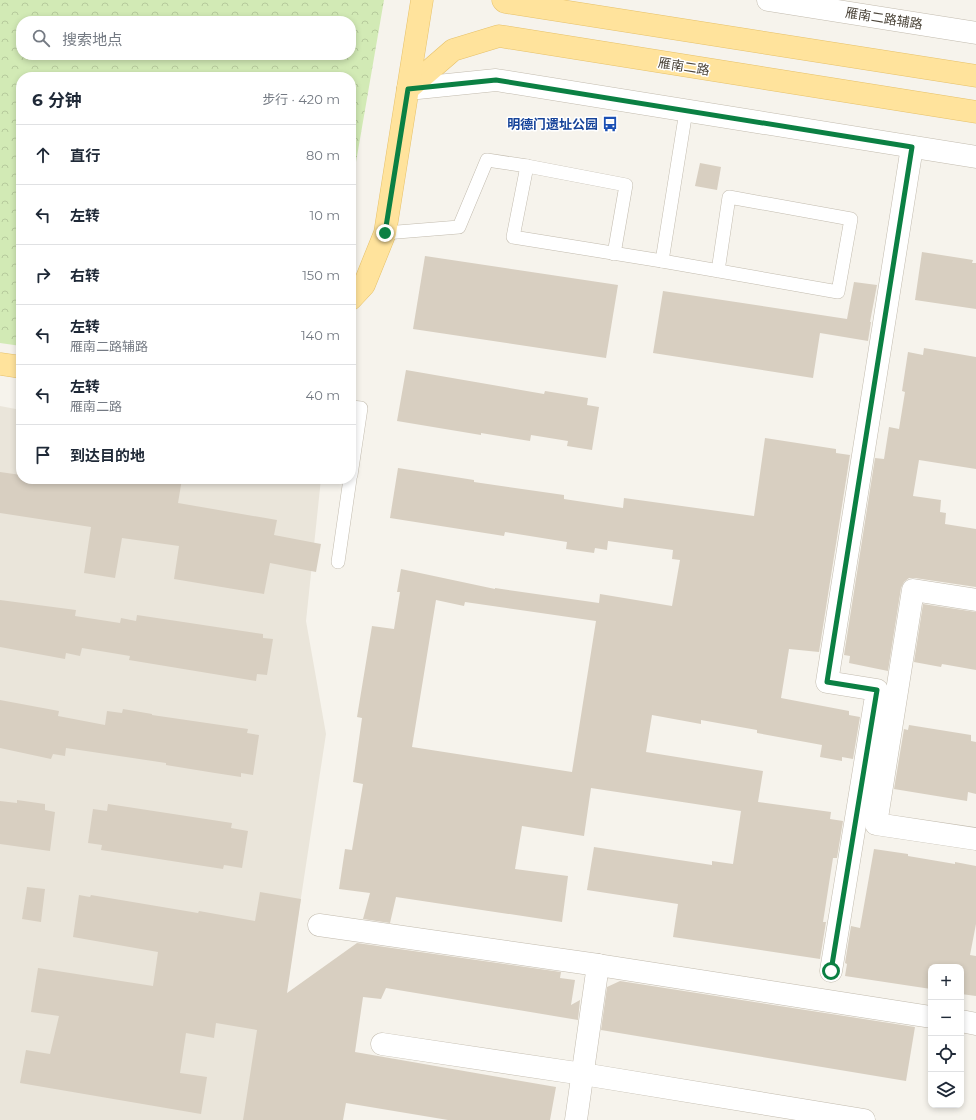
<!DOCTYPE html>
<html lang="zh">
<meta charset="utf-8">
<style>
:root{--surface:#fff;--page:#f6f6f7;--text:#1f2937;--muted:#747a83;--line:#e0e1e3}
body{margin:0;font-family:Montserrat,"Noto Sans SC",sans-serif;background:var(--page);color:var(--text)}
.controls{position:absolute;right:12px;bottom:12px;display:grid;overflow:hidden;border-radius:8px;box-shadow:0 2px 6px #0003}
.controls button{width:36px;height:36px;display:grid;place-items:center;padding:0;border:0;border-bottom:1px solid var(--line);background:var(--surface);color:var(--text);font:20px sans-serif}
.stop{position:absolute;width:12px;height:12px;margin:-9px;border:3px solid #0b8043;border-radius:50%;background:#fff}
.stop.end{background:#0b8043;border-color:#fff;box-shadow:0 1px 4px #0008}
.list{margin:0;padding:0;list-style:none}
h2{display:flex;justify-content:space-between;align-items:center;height:52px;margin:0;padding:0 16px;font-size:17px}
h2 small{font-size:13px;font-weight:400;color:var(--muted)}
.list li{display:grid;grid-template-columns:26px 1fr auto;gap:12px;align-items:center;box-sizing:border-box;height:60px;padding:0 16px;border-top:1px solid var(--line)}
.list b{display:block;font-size:15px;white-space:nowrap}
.list p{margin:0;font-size:13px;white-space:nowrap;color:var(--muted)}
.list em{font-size:13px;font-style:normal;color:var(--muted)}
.icon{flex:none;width:22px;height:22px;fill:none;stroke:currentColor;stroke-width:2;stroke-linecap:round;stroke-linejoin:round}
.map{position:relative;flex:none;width:976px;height:1120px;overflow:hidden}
.search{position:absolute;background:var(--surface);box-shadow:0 2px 6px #0003;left:16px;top:16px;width:340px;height:44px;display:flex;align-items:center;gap:10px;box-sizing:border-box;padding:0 14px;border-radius:16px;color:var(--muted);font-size:15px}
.panel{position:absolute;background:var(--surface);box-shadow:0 2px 6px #0003;left:16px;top:72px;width:340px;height:412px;border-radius:16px}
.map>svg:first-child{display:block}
.residential{fill:#eae5da}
.forest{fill:url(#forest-crowns);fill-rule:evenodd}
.building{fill:#d8cfc1;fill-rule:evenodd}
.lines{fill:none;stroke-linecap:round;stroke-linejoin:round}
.lane-casing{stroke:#c2bbae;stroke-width:14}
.street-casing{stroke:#c2bbae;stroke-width:23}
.primary-casing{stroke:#e6c16a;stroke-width:23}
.lane{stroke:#fff;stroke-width:13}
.street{stroke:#fff;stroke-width:22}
.primary{stroke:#ffe39c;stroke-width:22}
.route{stroke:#0b8043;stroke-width:5}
.labels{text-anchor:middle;stroke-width:3;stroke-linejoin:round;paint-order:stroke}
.street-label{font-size:13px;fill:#4b4439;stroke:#fff}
.transit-label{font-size:13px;font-weight:bold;fill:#164399;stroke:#fff;text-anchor:end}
</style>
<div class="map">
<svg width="976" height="1120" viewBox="0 0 976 1120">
<defs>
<pattern id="forest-crowns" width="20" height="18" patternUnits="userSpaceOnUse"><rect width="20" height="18" fill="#d2eab5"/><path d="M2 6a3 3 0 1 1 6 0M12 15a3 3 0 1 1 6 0" fill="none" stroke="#b6ca9c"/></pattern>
</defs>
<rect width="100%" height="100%" fill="#f6f3ec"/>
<polygon class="residential" points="0,406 21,410 21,479 321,479 306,621 326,734 267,1120 0,1120"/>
<path class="forest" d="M 0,0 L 384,0 L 351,191 L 351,77 L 21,77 L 21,346 L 0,343 ZM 21,21 L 351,21 L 351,55 L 21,55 Z"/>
<g class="building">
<polygon points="700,163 721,167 717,190 695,186"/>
<polygon points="922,252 973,260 972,263 976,263 976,309 915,300"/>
<polygon points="425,256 618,285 606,358 413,329"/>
<polygon points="854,282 877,285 870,322 871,322 868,341 820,333 813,378 653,353 663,291 847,319"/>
<polygon points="924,348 976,357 976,469 919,460 913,496 941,500 940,512 946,513 945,524 976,529 976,587 915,578 909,578 904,582 901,588 888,671 849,663 850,656 844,655 875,458 884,459 889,427 899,429 905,392 902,391 908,352 923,355"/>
<polygon points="406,370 544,394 545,391 588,398 587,405 599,407 592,450 567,446 568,441 531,435 530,441 481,433 481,435 397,421"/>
<path d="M 765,438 L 836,449 L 836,453 L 850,455 L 819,652 L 789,649 L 781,698 L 849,711 L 849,715 L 860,717 L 853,759 L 842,757 L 842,761 L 820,757 L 822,745 L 757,733 L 757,730 L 701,720 L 701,724 L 652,715 L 646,752 L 763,771 L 758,802 L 831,812 L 830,819 L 843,821 L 837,858 L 833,858 L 823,922 L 826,922 L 820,959 L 673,937 L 678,904 L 587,890 L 594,847 L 712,865 L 712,861 L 733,864 L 741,811 L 591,788 L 584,836 L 522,826 L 515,869 L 568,876 L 562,922 L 396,897 L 390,923 L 363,919 L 370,893 L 339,889 L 345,849 L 352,850 L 363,784 L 353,782 L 362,718 L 357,717 L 372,626 L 394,629 L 400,592 L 397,592 L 401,569 L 495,589 L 495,588 L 599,603 L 600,594 L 672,606 L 680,560 L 672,559 L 673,550 L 608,541 L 607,550 L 595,548 L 594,553 L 566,549 L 567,542 L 505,532 L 504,536 L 390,518 L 398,468 L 474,480 L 474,482 L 564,495 L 564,499 L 623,508 L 624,498 L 754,516 ZM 436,600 L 464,606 L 465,602 L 596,621 L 572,772 L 412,747 Z"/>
<polygon points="0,472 21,475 21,479 182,479 178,503 277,520 274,535 321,544 316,572 270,563 264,594 174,579 179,546 122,538 115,578 84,573 91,527 0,513"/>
<polygon points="0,600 76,610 75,616 120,623 121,618 136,621 137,615 263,634 263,638 273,639 267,675 257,674 256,681 129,660 130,656 82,648 80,656 66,653 65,659 0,647"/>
<polygon points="923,604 976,612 976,670 942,664 941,667 914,662"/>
<polygon points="0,700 59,711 58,716 105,725 107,711 122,713 123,709 152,714 152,715 248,729 247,733 259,735 253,775 241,773 241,777 215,773 166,765 166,763 66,748 65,756 53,754 51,759 0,748"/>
<polygon points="909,725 971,735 971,741 976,742 976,794 968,792 967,801 894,789 904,729 908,730"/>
<polygon points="17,800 45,804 45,810 55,812 50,851 0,844 0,801 17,803"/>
<polygon points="108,804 232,823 231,828 248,831 242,868 224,865 223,869 101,850 102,845 88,843 93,809 107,811"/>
<polygon points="874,849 908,854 908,856 955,864 955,862 976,866 976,924 970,955 976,956 976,996 961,994 961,967 931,967 931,989 845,976 847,964 845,963 851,926 860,928"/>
<polygon points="27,887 45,889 41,922 22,919"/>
<polygon points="260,892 301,899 287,993 357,943 561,972 560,978 575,980 571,1005 580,1000 578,1020 386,988 381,999 363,997 355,1052 556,1087 550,1120 448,1120 346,1103 343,1120 243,1120 257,1030 216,1023 214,1038 186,1033 180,1073 207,1077 201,1114 20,1083 26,1050 50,1054 59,1016 31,1012 38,968 153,986 158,952 73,937 79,895 90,897 91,895 198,913 199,911 255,921"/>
<polygon points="620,981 915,1027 906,1081 601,1030 607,987"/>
</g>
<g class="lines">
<defs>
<g id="lane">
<polyline points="686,111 662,261 838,292 851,219 729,197 718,271"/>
<polyline points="527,166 626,185 614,254"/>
<polyline points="385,233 459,227 487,160 527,166 513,237 662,261"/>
<polyline points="351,407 361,408 351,475"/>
<polyline points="338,562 350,479"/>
</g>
<g id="street">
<polyline points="768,0 976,33"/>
<polyline points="408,89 496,80 976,157"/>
<polyline points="976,600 913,590 876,824 976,839"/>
<polyline points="319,925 598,965"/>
<polyline points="831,971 877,690 827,682 912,147"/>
<polyline points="961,1021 976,1024"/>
<polyline points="382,1044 583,1074 864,1120"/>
<polyline points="576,1120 598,965 931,1017"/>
</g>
<g id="primary">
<polyline points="503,0 505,2 976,76"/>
<polyline points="408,89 453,50 499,36 976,112"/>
<polyline points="351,299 364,285 385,233 422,0"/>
<polyline points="0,364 21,367"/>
</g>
</defs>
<use href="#lane" class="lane-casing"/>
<use href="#street" class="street-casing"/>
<use href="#primary" class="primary-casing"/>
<use href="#lane" class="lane"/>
<use href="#street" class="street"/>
<use href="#primary" class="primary"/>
</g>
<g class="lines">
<polyline class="route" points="385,233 408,89 496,80 912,147 827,682 877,690 831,971"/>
</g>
<defs>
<symbol id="bus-bare" viewBox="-9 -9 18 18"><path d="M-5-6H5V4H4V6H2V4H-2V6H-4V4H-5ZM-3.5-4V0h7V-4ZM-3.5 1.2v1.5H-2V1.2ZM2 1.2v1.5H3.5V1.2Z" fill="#1a4fb4" stroke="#fff" stroke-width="2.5" paint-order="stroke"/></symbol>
</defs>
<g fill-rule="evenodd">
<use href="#bus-bare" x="599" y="113" width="22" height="22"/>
</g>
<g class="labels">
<g class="street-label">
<text transform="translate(884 18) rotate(9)" y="5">雁南二路辅路</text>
<text transform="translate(684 66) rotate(9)" y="5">雁南二路</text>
</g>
<g class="transit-label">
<text x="598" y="129">明德门遗址公园</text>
</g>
</g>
</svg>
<div class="controls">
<button>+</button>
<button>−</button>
<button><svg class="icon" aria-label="locate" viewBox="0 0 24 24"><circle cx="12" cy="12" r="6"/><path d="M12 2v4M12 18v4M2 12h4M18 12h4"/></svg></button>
<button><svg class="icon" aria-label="layers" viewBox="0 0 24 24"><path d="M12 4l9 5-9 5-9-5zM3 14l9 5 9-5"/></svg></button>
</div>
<div class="stop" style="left:831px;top:971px"></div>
<div class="stop end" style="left:385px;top:233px"></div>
<div class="search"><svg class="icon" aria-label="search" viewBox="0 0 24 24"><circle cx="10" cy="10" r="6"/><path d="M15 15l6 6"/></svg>搜索地点</div>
<section class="panel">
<h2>6 分钟<small>步行 · 420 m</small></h2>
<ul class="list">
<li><svg class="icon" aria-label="ahead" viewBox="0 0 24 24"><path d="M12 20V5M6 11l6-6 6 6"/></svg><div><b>直行</b></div><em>80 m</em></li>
<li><svg class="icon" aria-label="left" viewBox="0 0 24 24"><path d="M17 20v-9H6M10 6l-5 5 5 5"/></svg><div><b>左转</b></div><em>10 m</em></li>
<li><svg class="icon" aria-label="right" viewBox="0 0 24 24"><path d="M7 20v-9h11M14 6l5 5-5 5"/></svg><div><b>右转</b></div><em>150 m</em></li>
<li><svg class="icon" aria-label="left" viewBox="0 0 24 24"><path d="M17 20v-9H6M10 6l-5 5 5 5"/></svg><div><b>左转</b><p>雁南二路辅路</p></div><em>140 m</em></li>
<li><svg class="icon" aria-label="left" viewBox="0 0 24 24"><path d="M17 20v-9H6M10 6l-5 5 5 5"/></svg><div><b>左转</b><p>雁南二路</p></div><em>40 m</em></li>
<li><svg class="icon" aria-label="arrive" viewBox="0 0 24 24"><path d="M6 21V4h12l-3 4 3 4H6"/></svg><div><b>到达目的地</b></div></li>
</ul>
</section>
</div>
